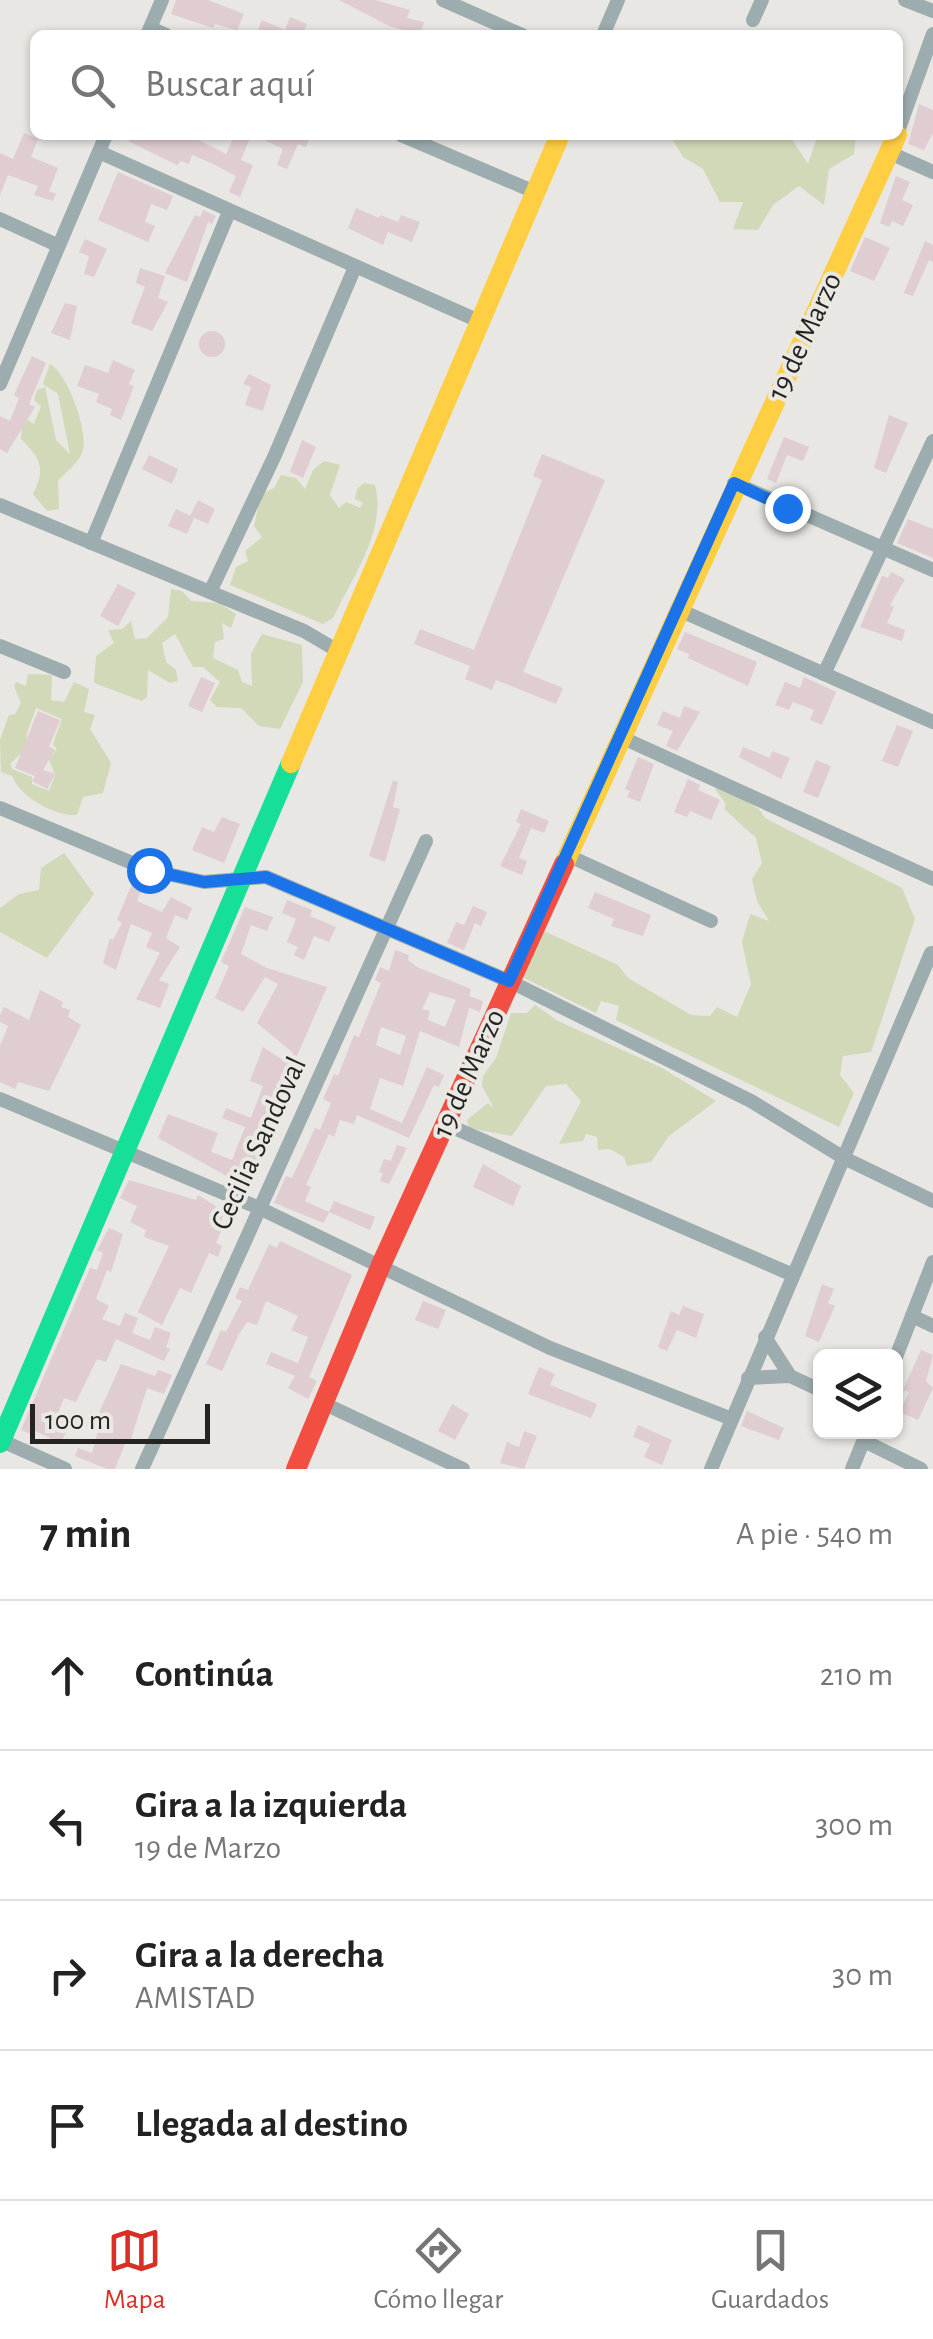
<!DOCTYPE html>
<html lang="es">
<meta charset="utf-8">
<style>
:root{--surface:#fff;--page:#f2f2f2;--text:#222;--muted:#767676;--line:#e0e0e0;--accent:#d93025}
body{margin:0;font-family:"Alegreya Sans",sans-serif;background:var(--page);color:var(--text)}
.controls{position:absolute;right:30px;bottom:30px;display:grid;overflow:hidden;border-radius:15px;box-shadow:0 2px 8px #0004}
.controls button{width:90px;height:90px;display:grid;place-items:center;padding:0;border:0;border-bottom:2px solid var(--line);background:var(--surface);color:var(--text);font:50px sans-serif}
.scale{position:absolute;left:30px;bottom:25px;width:180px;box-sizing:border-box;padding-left:10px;border:5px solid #252423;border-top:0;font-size:28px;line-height:35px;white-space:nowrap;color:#252423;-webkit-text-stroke:8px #e9e8e2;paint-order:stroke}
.stop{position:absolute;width:30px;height:30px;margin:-22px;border:8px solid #1a73e8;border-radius:50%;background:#fff}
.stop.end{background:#1a73e8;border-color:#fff;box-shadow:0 2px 10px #0008}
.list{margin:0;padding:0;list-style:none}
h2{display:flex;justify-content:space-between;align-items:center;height:130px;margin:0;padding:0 40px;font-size:42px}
h2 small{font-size:32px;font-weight:400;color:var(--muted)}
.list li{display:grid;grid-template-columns:65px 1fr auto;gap:30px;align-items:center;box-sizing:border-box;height:150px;padding:0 40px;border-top:2px solid var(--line)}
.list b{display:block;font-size:38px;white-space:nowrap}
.list p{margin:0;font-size:32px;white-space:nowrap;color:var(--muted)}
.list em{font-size:32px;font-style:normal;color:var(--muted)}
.icon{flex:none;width:55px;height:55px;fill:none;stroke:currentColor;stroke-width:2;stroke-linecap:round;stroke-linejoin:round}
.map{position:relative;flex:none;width:933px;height:1469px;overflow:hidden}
.search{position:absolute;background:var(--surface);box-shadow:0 2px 8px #0004;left:30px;right:30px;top:30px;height:110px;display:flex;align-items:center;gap:25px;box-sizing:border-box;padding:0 35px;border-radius:15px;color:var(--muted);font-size:38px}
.sheet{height:730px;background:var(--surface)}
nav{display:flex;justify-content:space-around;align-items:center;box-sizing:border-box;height:140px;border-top:2px solid var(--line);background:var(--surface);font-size:28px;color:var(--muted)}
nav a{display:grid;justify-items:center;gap:5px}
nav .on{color:var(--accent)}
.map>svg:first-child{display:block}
.green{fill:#d1d9b9;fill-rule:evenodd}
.building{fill:#dfcdd1;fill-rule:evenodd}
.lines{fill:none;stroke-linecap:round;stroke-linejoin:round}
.street{stroke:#9dacae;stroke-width:14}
.fast{stroke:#16e098;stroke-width:20}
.slow{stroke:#ffcf43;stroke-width:20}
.jam{stroke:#f24e42;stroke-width:20}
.route{stroke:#1a73e8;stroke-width:12}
.labels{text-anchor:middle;stroke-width:8;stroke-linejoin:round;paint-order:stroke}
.street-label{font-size:30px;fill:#252423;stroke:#e9e8e2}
</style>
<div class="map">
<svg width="933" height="1469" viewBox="0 0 933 1469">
<rect width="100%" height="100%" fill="#e8e7e3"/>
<g class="green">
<polygon points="670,135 789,135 808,164 818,135 856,135 854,154 829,169 824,205 799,186 773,205 758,230 733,229 743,202 720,202 703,169 683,157"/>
<path d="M 50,364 C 68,374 88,431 83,450 C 79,463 67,471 58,481 L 59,509 L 47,511 L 33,494 C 46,468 41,459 21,439 L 23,417 L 34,424 L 41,406 L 34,400 L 37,390 L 45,387 L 56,440 L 70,454 L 58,394 L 43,384 Z"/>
<path d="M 324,461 L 340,465 L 330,495 L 339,508 L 346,502 L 360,508 L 363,503 L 355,499 L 357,489 L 364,483 L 375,485 C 387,530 352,578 333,618 L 323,624 L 230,585 L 236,567 L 248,561 L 245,551 L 262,537 L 254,526 L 261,494 L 274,488 L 281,475 L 296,478 L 305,489 L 313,470 Z"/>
<polygon points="171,589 182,591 191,601 219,603 236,614 231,628 222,623 224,639 215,642 213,658 238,670 242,682 252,686 251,654 262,634 302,645 303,682 280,729 259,726 241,708 217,707 210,700 220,682 203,667 193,667 175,634 162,643 166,662 176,670 178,681 170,683 148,670 147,697 142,701 94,683 96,656 114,643 108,630 122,629 131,621 135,639 147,638 168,617"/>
<path d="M 28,674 L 52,675 L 51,700 L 64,702 L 74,682 L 89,689 L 84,712 L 95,715 L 90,729 L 111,763 L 103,793 L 83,797 L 77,815 C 56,817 20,797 12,776 L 1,772 L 0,740 L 9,715 L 15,714 L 21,703 L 14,686 L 16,682 L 26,686 ZM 36,708 L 62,719 L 53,744 L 57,749 L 49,759 L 55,775 L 49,791 L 32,784 L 32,777 L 12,769 L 10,764 L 20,754 L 36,760 L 26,736 Z"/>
<polygon points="721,786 759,809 765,818 902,888 915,919 871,1052 843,1056 840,1075 854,1093 839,1127 616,1020 619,1006 601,1001 596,1013 522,977 544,931 618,965 628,978 691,1015 710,1016 717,1007 737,1017 751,984 742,942 750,914 769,921 757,901 752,879 762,863 756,838 724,809 726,804 715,789"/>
<polygon points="64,853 94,894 47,958 0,932 0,908 19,894 39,890 41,868"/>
<polygon points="535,1005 558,1021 662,1068 716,1101 669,1136 651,1162 627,1166 624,1157 610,1149 598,1150 597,1137 586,1134 583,1141 559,1144 581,1101 566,1084 546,1086 512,1136 469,1128 467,1120 488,1103 494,1108 482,1086 483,1076 496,1058 511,1013 527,1013"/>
</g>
<g class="building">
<polygon points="176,0 208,0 244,14 237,30 215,24 213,28 171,14"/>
<polygon points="339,0 375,0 410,10 407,18 424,22 420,35 389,26"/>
<polygon points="290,17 307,24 302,35 256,35 262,20 285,30"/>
<polygon points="919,104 933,110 933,133 924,150 908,144"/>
<polygon points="24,133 38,139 31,157 58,168 49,191 56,194 53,201 34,195 38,186 8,175 0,195 0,153 13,159"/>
<polygon points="116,135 189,135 226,154 235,135 251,135 241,160 253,165 240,197 229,192 236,176 211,163 192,155 189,164 181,161 177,165"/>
<polygon points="254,135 311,135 306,147 298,144 287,169 277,165 283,149"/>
<polygon points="118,172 173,196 167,210 151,204 145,222 155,226 148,242 98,220"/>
<polygon points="896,176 910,182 902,200 913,205 903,226 892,221 889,227 880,223"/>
<polygon points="356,208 379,218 380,215 398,222 401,215 420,222 412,242 388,232 383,245 348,228"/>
<polygon points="203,210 216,216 212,224 208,222 187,282 165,273 195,215 200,217"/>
<polygon points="865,237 890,248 874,281 850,271"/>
<polygon points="85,239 107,249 94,277 84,274 89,256 79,252"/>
<polygon points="925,241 933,245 933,262 929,260 913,296 904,293"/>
<polygon points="140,268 165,276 158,298 168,302 152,331 131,323 145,287 136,283"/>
<polygon points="65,303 77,306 70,340 51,333"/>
<circle cx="212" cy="344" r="13"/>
<polygon points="32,356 46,363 29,404 35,407 7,453 0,449 0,416 10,421 19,398 14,395"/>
<polygon points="113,360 135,370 129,384 134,386 121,420 110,415 112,409 96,402 99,394 77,386 85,365 108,373"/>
<polygon points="249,374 271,385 263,411 245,405 251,387 243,384"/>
<polygon points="889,415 908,423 886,473 874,468"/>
<polygon points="784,437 809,447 803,461 787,455 776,483 767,479"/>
<polygon points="302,440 316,447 303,478 290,472"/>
<polygon points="542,454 605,480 523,672 563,688 556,704 496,680 492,690 465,679 470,666 414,644 420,629 474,650 542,480 533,476"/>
<polygon points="149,455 178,469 172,484 142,469"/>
<polygon points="198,500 215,509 208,524 194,518 187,534 168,526 176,509 190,516"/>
<polygon points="908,519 933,529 933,558 897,543"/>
<polygon points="891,572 905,579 890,605 894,607 887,623 905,630 902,641 860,627 882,576 888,578"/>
<polygon points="118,584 136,593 118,626 100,616"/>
<polygon points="685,632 757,662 748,686 688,658 689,654 677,649"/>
<polygon points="201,677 215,683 202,712 188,706"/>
<polygon points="804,677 836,692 822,725 810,720 814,710 793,702 789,710 775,705 785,682 800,688"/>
<polygon points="684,706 700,712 677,751 666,746 673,731 657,725 663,711 680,718"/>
<polygon points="38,711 60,720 49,747 55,750 43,770 55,774 47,789 32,781 35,776 15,768"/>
<polygon points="897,725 913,731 898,767 882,761"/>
<polygon points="743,747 770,758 772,751 790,758 781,779 739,757"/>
<polygon points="638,757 654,764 640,802 627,797 630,791 625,789"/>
<polygon points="816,760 831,766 818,798 803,792"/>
<polygon points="688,779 700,785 698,790 720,800 711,820 690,811 687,817 674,812"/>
<polygon points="393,780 398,782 393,807 400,809 385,862 369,856"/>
<polygon points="521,809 549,821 544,833 531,828 519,858 527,861 522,875 500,866 521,824 516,822"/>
<polygon points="222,817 240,824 224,863 192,850 202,827 214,832"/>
<polygon points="135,876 145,880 137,901 162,912 171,897 192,908 187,920 175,915 166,938 180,947 159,980 169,984 160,1008 136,999 160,953 146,947 152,933 131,924 116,970 103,963 110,938 113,940 122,923 117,920"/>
<polygon points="595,892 651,915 643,936 611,926 614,919 588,908"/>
<polygon points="287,900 312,910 310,916 336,927 329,942 314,936 304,960 294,955 298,947 287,942 296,919 282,913"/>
<polygon points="473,906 487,912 481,926 475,923 464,950 447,943 456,922 464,925"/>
<polygon points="245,907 273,917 267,931 251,925 241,954 267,968 327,987 270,1118 276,1121 258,1167 254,1165 245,1186 158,1138 168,1114 218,1133 211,1152 232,1160 245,1127 222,1118 226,1108 251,1118 263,1086 250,1081 263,1047 286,1062 293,1053 257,1023 278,984 265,977 243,1012 215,998 229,966 221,962"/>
<path d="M 395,950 L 409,955 L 408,960 L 417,967 L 471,989 L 469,996 L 483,1001 L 480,1012 L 469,1008 L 459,1047 L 420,1031 L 403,1086 L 380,1078 L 370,1109 L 402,1123 L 427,1067 L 444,1075 L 439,1087 L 434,1085 L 409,1138 L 357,1115 L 354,1124 L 340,1120 L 334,1137 L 329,1134 L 306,1185 L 311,1187 L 305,1201 L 329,1212 L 324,1223 L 274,1203 L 286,1176 L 292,1178 L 315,1128 L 320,1130 L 331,1103 L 323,1099 L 334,1074 L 338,1076 L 354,1035 L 359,1037 L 381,983 L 375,980 L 380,967 L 389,971 ZM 430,992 L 456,1000 L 445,1027 L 428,1020 L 430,1011 L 422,1009 ZM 381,1027 L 406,1036 L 400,1055 L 376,1045 Z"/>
<polygon points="40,990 63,1002 61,1007 70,1010 68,1017 81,1025 49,1091 18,1082 15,1089 0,1082 0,1046 8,1026 0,1022 0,1015 4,1007 29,1020"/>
<polygon points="397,1145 407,1148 389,1184 380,1181 383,1173 379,1172 384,1159 391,1161"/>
<polygon points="483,1164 521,1186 513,1206 473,1187"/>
<polygon points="129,1180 196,1200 198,1195 225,1212 218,1227 222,1229 216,1243 222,1246 218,1257 209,1253 191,1293 180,1288 162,1325 138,1312 169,1246 144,1237 146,1230 130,1222 137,1206 120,1198"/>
<polygon points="334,1201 375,1217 370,1230 329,1212"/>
<polygon points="109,1228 123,1234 111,1272 107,1270 96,1299 109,1306 102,1319 120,1326 125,1313 138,1318 132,1333 150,1340 155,1327 171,1333 166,1347 170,1349 164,1361 116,1339 106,1362 97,1359 76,1402 64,1398 56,1418 70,1423 61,1443 35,1431 33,1435 21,1430 90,1268 97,1270 103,1253 97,1250"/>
<polygon points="280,1241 352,1275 309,1377 317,1381 308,1399 288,1388 295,1376 266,1364 271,1352 298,1363 308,1337 291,1330 298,1316 266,1301 257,1325 247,1322 239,1334 222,1371 206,1364 221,1330 226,1332 242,1301 235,1298 240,1287 248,1290 269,1244 277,1248"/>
<polygon points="822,1284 834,1289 828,1303 835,1306 819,1342 805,1336"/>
<polygon points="423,1301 446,1310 438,1329 415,1320"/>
<polygon points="683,1306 704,1314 696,1338 677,1330 667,1351 658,1347 671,1311 679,1315"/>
<polygon points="921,1350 933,1355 926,1381 933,1388 918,1420 900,1412 909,1392 903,1390"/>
<polygon points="121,1364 155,1376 158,1370 172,1375 164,1394 147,1388 130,1442 126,1441 115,1469 107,1469 75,1456 78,1448 92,1453 98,1431 85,1426 91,1411 98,1415"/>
<polygon points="539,1367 555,1374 550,1385 597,1404 591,1418 528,1394"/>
<polygon points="452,1404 469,1414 455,1440 438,1431"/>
<polygon points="747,1411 784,1428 779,1440 741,1426"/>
<polygon points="638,1425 672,1440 662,1465 644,1457 650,1444 633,1437"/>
<polygon points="524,1431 537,1436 524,1469 500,1463 507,1442 519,1447"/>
</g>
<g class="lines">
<g class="street">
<polyline points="443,0 522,35"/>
<polyline points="905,0 933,11"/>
<polyline points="753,20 762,0"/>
<polyline points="150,28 166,35"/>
<polyline points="147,35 162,0"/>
<polyline points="603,35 618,0"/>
<polyline points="898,131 933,34"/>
<polyline points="401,135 535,192"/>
<polyline points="99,152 479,321"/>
<polyline points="890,153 933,172"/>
<polyline points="0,219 57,245"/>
<polyline points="0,384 106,135"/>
<polyline points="734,483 933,570"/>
<polyline points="0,505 304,631 338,651"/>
<polyline points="91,543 229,212"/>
<polyline points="210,592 275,455 355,267"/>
<polyline points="677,609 933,722"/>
<polyline points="0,646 64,672"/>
<polyline points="824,674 933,441"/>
<polyline points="623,738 933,879"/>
<polyline points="0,808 149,870 204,882 266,877 509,981 751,1101 844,1158 933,1201"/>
<polyline points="569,856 711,921"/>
<polyline points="0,1099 257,1207 550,1348 732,1419"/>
<polyline points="445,1124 793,1275"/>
<polyline points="912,1316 933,1326"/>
<polyline points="765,1337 790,1376 820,1390"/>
<polyline points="896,1357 933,1262"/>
<polyline points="748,1378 790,1376"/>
<polyline points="325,1404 463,1469"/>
<polyline points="0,1440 65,1469"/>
<polyline points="864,1441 921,1469"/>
<polyline points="142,1469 426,841"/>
<polyline points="711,1469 931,953"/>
<polyline points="852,1469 867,1432"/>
</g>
<polyline class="fast" points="0,1443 291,763"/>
<g class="slow">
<polyline points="291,763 560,135"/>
<polyline points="564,864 897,135"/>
</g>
<polyline class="jam" points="296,1469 381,1265 564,864"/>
</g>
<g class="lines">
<polyline class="route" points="149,870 204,882 266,877 509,981 734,483 787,508"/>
</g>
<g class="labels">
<g class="street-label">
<text transform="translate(804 336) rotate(-65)" y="10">19 de Marzo</text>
<text transform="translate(468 1073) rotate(-66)" y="10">19 de Marzo</text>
<text transform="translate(258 1143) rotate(-65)" y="10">Cecilia Sandoval</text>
</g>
</g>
</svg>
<div class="controls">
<button><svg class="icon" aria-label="layers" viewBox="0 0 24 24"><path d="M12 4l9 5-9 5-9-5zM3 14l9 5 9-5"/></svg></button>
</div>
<div class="scale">100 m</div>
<div class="stop" style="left:149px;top:870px"></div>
<div class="stop end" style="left:787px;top:508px"></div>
<div class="search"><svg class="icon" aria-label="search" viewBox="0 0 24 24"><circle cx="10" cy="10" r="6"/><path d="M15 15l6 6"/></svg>Buscar aquí</div>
</div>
<section class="sheet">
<h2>7 min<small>A pie · 540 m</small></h2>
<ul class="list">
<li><svg class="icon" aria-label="ahead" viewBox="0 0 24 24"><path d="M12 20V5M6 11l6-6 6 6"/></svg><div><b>Continúa</b></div><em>210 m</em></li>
<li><svg class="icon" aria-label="left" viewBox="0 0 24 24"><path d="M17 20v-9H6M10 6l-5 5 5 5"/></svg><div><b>Gira a la izquierda</b><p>19 de Marzo</p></div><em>300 m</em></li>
<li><svg class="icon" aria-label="right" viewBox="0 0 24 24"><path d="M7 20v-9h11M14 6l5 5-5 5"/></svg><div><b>Gira a la derecha</b><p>AMISTAD</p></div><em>30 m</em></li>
<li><svg class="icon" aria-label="arrive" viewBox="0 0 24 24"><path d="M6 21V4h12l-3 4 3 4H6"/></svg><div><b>Llegada al destino</b></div></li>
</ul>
</section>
<nav>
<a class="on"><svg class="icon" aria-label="map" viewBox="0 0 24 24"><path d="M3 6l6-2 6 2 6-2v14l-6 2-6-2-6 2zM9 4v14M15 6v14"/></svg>Mapa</a>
<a><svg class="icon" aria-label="directions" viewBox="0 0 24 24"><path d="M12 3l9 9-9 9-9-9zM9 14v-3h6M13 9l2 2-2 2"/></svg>Cómo llegar</a>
<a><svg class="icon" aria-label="saved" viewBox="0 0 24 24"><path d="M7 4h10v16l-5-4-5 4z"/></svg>Guardados</a>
</nav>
